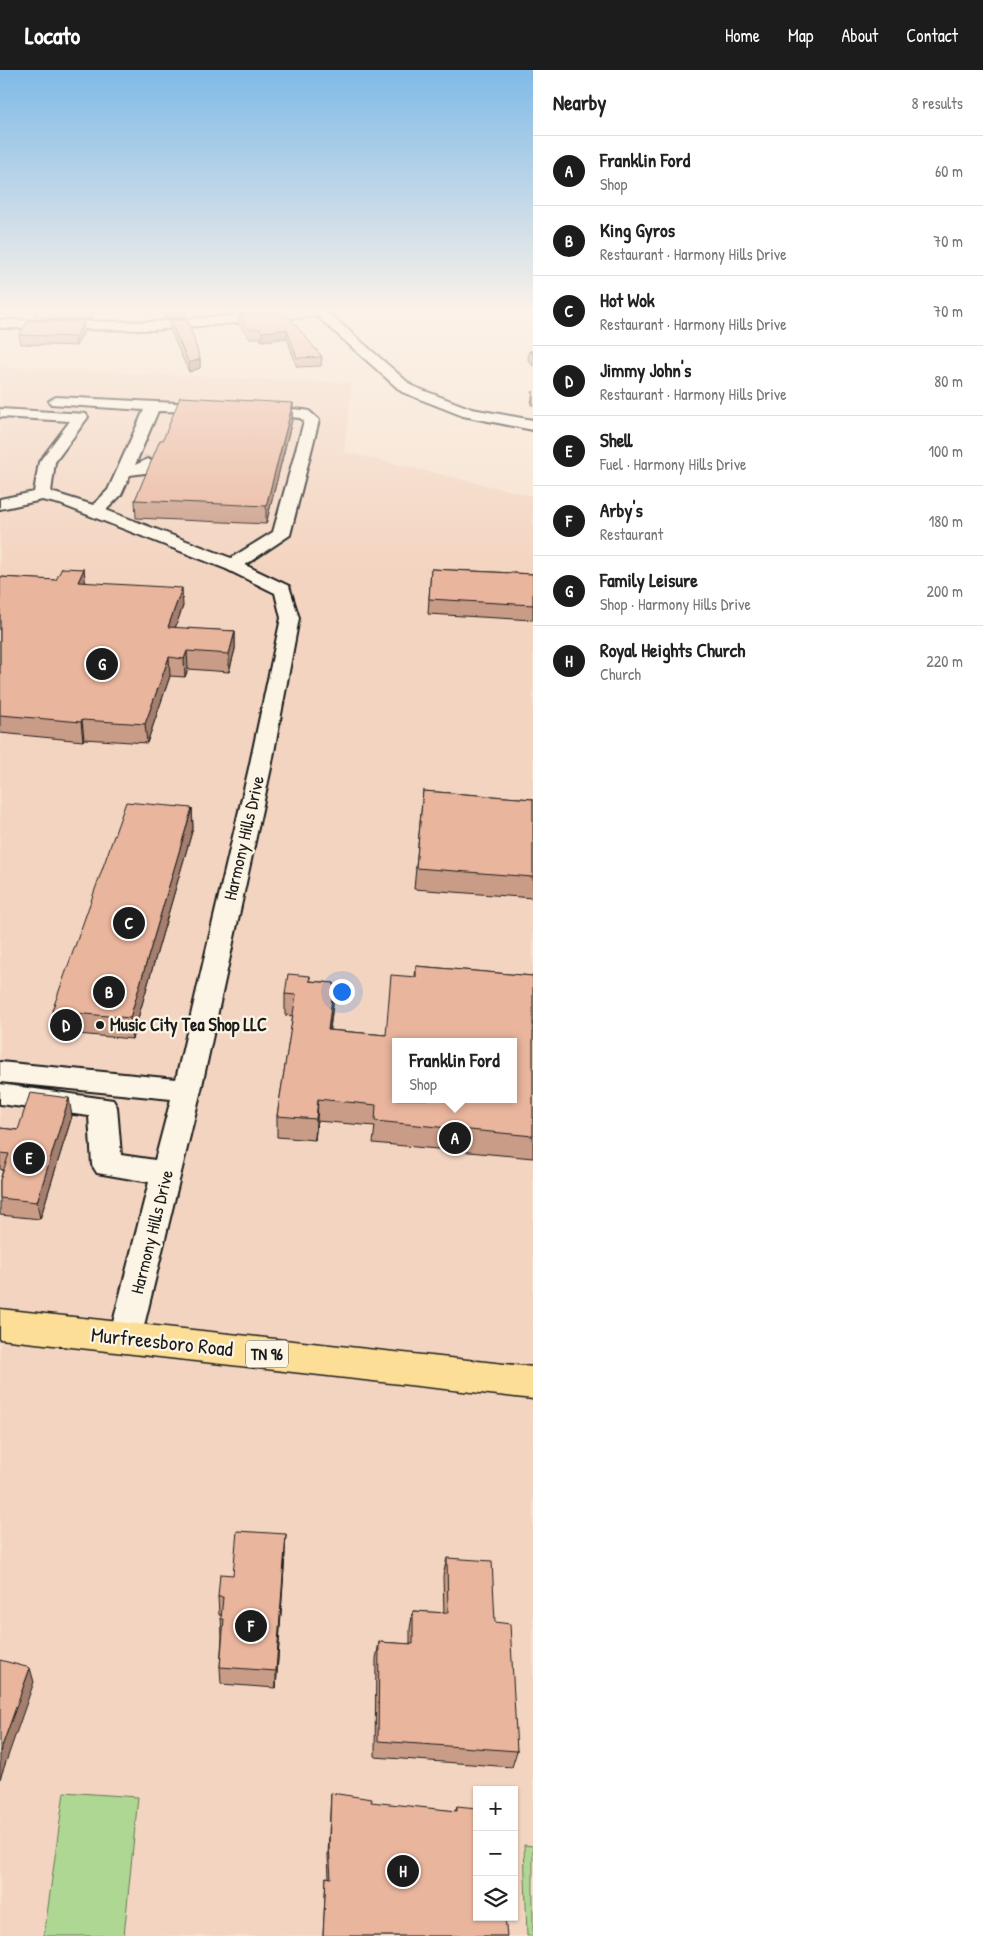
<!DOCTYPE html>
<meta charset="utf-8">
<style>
:root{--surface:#fff;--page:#f6f6f6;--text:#222;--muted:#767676;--line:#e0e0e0;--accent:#1c1c1c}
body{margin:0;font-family:"Patrick Hand",sans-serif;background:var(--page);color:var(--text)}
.controls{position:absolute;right:15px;bottom:15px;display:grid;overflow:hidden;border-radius:0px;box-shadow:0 1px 4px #0004}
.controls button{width:45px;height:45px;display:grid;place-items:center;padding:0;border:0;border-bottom:1px solid var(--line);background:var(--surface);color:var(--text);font:25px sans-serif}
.you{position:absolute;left:341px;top:921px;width:18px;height:18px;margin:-12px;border:4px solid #fff;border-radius:50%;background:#1a73e8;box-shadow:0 0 0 8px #1a73e833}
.badge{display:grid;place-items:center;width:32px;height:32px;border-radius:50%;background:var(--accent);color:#fff;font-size:16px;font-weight:700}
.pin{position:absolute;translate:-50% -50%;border:2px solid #fff;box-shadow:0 1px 5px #0006}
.popup{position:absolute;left:392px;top:968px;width:125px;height:65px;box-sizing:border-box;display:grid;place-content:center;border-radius:0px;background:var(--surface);filter:drop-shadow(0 1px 4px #0005);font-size:16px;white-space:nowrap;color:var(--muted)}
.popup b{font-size:19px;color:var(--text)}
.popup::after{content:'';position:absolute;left:50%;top:100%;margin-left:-10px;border:10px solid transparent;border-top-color:var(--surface)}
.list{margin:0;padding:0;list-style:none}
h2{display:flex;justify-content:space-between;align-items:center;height:65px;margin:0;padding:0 20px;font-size:21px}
h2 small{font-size:16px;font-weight:400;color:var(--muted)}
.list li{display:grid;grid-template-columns:32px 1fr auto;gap:15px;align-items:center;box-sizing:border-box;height:70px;padding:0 20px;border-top:1px solid var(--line)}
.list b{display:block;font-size:19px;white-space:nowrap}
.list p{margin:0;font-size:16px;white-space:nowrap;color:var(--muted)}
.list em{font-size:16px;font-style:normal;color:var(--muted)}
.icon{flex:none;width:28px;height:28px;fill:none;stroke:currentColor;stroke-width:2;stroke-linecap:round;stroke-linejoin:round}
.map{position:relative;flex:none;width:533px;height:1866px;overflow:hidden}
header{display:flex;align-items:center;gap:30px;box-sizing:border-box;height:70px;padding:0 25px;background:var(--accent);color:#fff}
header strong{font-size:24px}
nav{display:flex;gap:28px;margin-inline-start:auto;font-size:18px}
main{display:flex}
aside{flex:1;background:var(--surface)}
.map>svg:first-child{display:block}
.built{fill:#f3d4c0;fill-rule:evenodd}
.green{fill:#aed793;stroke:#657a58}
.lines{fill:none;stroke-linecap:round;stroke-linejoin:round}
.minor-tunnel{stroke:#cbbaab;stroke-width:14;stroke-dasharray:14 8;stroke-linecap:butt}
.minor-casing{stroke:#1c1c1c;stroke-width:4}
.highway-casing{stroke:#1c1c1c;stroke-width:3}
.minor{fill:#fcf5e5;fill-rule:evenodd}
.highway{fill:#fcde96;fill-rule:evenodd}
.wall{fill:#c99c87;stroke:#1c1c1c}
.shaded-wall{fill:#a47f6e;stroke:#1c1c1c}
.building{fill:#eab59d;stroke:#1c1c1c;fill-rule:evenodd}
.poi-dot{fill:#1c1c1c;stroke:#fcf5e5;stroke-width:2}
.labels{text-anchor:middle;stroke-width:4.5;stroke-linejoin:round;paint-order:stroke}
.shield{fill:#fcf5e5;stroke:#5f5d58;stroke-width:1}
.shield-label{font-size:16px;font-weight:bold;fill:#1c1c1c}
.street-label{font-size:18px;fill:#1c1c1c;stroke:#fcf5e5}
.poi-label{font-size:18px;font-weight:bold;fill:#1c1c1c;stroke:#fcf5e5;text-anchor:start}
.near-street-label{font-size:21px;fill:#1c1c1c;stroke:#fcf5e5}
</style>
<header>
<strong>Locato</strong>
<nav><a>Home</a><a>Map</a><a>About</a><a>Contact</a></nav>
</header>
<main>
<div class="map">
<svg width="533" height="1866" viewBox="0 0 533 1866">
<rect width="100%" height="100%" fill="#f7e2cf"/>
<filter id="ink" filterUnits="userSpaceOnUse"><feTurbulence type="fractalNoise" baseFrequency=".02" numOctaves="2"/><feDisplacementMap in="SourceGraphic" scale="10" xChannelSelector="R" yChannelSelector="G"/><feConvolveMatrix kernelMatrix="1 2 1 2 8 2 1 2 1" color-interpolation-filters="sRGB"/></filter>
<g filter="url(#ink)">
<path class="built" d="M 0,297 L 352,313 L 344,382 L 533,426 L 533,1866 L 0,1866 ZM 396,972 L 514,972 L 514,1029 L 396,1029 ZM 477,1720 L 514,1720 L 514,1847 L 477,1847 Z"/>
<g class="green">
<polygon points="64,1722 138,1727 124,1866 44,1866"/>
<polygon points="524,1775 533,1776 533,1866 527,1866"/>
</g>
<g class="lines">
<polyline class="minor-tunnel" points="148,394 151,387"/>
<defs>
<g id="minor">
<polygon points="311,239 324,239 412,316 472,339 533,350 533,360 463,346 402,322 317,246 153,260 0,258 0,250 153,252"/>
<polygon points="56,327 217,335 219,338 212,342 158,341 135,395 148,389 156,394 152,402 130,405 121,425 106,440 231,488 273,462 304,351 300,348 256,344 249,340 256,336 304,340 309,341 319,350 290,465 245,495 289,516 299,548 271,698 201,1020 141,1268 137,1278 125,1282 113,1278 109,1268 149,1112 97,1103 92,1095 89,1046 0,1034 0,1014 113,1030 117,1037 121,1085 155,1090 171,1029 0,1012 0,992 176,1009 249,698 281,548 275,523 226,499 60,434 42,430 0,439 0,429 34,422 39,392 70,351 0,347 0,339 86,344 88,347 55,392 51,422 93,435 108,420 144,340 51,334 49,331"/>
</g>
<polygon id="highway" points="0,1239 533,1297 533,1329 0,1269"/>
</defs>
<use href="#minor" class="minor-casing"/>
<use href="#highway" class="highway-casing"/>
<use href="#minor" class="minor"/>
<use href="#highway" class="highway"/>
</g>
<g class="wall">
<polygon points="0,239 34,239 34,240"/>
<polygon points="35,239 96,239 91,249 35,249"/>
<polygon points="161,239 185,239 185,247 165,249"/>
<polygon points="228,239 276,239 276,240 231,244"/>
<polygon points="285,242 322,287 321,296 297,297 287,268 262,271 260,268 249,268 239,255 239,246"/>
<polygon points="170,251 200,289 200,298 189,302 170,260"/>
<polygon points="84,261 76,276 21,274 19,265"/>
<polygon points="529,281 533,281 533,296 528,290"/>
<polygon points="533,321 533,335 531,335"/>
<polygon points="293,333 292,350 266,454 136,448 135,430 163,370"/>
<polygon points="431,499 533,504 533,550 428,544"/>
<polygon points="0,507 85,512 183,536 175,558 235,561 235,579 229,602 188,599 185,607 170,606 147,673 84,669 83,671 0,663"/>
<polygon points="423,721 533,729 533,828 414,819"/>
<polygon points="192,738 193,758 132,969 56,962 52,941"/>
<polygon points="416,896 533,906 533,1088 373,1073 375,1056 317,1051 315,1070 277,1067 277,1046 293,946 285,945 285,924 310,906 310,911 334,913 333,934 330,960 386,965 415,907"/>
<polygon points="72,1046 40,1149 0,1145 0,1110 3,1100 0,1099 0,1058 18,1060"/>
<polygon points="285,1483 276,1618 221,1614 220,1597 222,1567 221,1545 219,1545 218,1527 233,1505"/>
<polygon points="447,1488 495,1552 517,1681 512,1697 375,1687 376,1589 379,1572 410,1574 410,1558 413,1541 444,1543 443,1506"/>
<polygon points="331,1723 371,1733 455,1741 457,1736 477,1847 507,1866 323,1866 326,1807 329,1808 328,1785"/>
</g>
<g class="shaded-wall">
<polygon points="91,239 96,239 91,249 90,240"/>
<polygon points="185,239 185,247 165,249 165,240"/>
<polygon points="231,239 276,239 276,240 231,244"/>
<polygon points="84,252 84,261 76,276 75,267"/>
<polygon points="287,259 287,268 262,271 262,262"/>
<polygon points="200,289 200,298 189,302 189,293"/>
<polygon points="293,333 292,350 266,454 266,436"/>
<polygon points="84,499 86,517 78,512"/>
<polygon points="182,518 183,536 169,575 168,557"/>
<polygon points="235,561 235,579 229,602 229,584"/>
<polygon points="187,581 188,599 185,607 184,589"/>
<polygon points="169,587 170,606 147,673 145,654"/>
<polygon points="82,650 84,669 83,671 81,652"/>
<polygon points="192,738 193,758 132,969 130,948"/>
<polygon points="334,913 333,934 327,981 328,960"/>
<polygon points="69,1028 72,1046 40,1149 37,1132"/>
<polygon points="318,1029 317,1051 315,1070 316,1049"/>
<polygon points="286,1464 285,1483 276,1618 276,1601"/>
<polygon points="30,1598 34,1612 0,1709 0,1682"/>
</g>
<g class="building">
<polygon points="35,239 91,239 90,240 34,240"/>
<polygon points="164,239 182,239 165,240"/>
<polygon points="285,242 322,287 297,288 287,259 262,262 260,259 249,259 239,246"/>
<polygon points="188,250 200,289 189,293 170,251"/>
<polygon points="28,251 84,252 75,267 19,265"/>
<polygon points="529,281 533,281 533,285"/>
<polygon points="180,327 293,333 266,436 135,430 160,370 163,370"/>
<polygon points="62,498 84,499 78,512 182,518 168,557 235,561 229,584 187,581 184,589 169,587 145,654 82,650 81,652 0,645 0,507 56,510"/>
<polygon points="431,499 533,504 533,535 429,529"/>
<polygon points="423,721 533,729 533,807 416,798"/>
<polygon points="126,732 192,738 130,948 52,941"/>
<path d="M 416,896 L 533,906 L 533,1066 L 375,1051 L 376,1035 L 318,1029 L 316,1049 L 277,1046 L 296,925 L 285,924 L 288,904 L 310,906 L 309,911 L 334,913 L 328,960 L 386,965 L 391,905 L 416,907 ZM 396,972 L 514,972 L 514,1029 L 396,1029 Z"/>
<polygon points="30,1023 69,1028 37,1132 0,1128 0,1110 9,1084 0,1083 0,1058 18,1060"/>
<polygon points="237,1461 286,1464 276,1601 220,1597 224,1549 221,1549 223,1527 218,1527 220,1504 233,1505"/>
<polygon points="447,1488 492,1491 495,1552 510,1554 517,1681 378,1671 379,1572 413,1574 413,1541 448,1543"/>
<polygon points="0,1590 30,1598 0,1682"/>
<polygon points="331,1723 372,1729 371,1732 457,1741 457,1736 477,1738 477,1847 505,1847 507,1866 323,1866 326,1807 331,1808 329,1776"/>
</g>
</g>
<linearGradient id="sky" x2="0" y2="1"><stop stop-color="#80bae7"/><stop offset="0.48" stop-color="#fbf2e9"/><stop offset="1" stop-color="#fbf2e9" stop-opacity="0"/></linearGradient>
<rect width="533" height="500" fill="url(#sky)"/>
<circle class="poi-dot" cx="100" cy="955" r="5"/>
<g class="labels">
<rect class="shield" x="246" y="1270.5" width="42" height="27" rx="4"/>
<g class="shield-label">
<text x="267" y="1290">TN 96</text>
</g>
<g class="street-label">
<text transform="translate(244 768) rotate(-77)" y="6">Harmony Hills Drive</text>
<text transform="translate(152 1162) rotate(-76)" y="6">Harmony Hills Drive</text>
</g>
<g class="poi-label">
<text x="110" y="961">Music City Tea Shop LLC</text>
</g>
<g class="near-street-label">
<text transform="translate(162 1272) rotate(6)" y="7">Murfreesboro Road</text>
</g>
</g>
</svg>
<div class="controls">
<button>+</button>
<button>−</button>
<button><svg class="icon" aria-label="layers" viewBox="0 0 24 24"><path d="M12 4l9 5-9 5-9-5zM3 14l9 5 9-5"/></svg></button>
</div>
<div class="you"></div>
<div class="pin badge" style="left:455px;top:1068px">A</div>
<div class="popup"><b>Franklin Ford</b>Shop</div>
<div class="pin badge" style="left:109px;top:922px">B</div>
<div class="pin badge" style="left:129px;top:853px">C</div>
<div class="pin badge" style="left:66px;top:955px">D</div>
<div class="pin badge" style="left:29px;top:1088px">E</div>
<div class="pin badge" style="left:251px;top:1556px">F</div>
<div class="pin badge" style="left:102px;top:594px">G</div>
<div class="pin badge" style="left:403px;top:1801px">H</div>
</div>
<aside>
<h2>Nearby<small>8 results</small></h2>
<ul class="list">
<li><span class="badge">A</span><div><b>Franklin Ford</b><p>Shop</p></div><em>60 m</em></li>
<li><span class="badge">B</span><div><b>King Gyros</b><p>Restaurant · Harmony Hills Drive</p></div><em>70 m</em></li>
<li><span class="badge">C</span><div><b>Hot Wok</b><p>Restaurant · Harmony Hills Drive</p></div><em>70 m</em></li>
<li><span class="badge">D</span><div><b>Jimmy John's</b><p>Restaurant · Harmony Hills Drive</p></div><em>80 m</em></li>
<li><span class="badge">E</span><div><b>Shell</b><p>Fuel · Harmony Hills Drive</p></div><em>100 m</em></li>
<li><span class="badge">F</span><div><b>Arby's</b><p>Restaurant</p></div><em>180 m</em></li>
<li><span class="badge">G</span><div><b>Family Leisure</b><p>Shop · Harmony Hills Drive</p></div><em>200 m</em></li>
<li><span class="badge">H</span><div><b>Royal Heights Church</b><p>Church</p></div><em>220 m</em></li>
</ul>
</aside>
</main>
